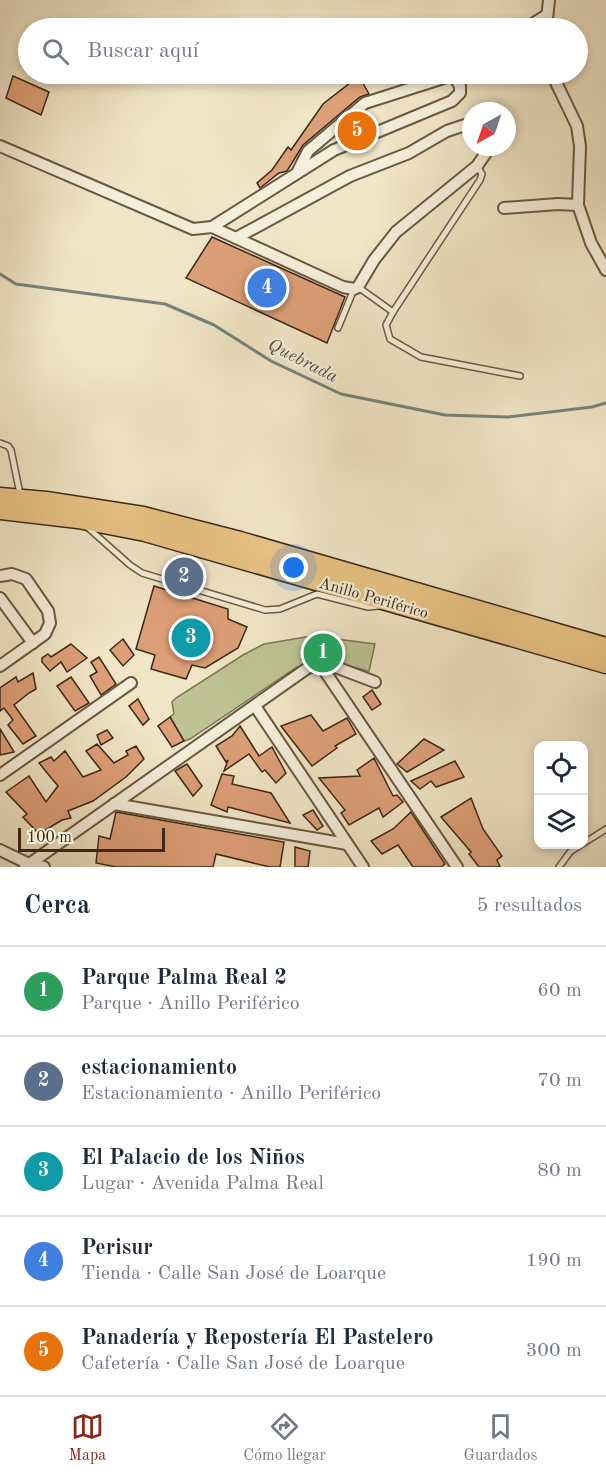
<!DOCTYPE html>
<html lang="es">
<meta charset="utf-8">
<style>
:root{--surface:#fff;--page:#f6f6f7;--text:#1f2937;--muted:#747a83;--line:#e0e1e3;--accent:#8f2418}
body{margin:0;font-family:"Old Standard TT",serif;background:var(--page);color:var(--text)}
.controls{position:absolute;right:18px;bottom:18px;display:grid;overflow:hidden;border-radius:12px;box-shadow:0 3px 9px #0003}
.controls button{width:54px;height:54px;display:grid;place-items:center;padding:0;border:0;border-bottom:2px solid var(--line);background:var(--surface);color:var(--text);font:30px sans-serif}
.compass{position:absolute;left:462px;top:102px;width:54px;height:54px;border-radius:50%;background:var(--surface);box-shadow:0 3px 9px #0003;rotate:220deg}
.scale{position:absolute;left:18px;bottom:15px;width:147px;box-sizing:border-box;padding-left:6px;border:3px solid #3e2913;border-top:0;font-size:16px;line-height:21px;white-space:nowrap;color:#3e2913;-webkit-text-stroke:4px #f5eeda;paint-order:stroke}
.you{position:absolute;left:294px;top:568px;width:21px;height:21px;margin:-15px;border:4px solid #fff;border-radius:50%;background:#1a73e8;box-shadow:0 0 0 9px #1a73e833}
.badge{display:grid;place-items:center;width:39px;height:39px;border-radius:50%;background:var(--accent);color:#fff;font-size:20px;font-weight:700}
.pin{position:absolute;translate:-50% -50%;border:3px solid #fff;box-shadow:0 2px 6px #0006}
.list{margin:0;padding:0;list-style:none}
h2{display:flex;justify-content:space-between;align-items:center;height:78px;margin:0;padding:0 24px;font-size:26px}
h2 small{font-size:20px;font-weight:400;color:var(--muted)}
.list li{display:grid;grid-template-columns:39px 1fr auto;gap:18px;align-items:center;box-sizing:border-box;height:90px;padding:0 24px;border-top:2px solid var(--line)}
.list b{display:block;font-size:22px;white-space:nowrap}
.list p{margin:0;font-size:20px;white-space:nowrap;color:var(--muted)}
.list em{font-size:20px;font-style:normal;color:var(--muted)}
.icon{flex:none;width:33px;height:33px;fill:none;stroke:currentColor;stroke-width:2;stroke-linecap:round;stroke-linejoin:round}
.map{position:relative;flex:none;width:606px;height:867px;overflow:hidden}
.search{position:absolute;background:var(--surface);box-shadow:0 3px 9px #0003;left:18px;right:18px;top:18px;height:66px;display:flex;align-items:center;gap:15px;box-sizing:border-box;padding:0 21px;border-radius:33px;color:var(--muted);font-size:22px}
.sheet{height:528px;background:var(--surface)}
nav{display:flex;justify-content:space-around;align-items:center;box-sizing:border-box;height:84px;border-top:2px solid var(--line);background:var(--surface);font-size:16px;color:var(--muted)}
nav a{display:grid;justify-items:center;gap:3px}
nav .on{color:var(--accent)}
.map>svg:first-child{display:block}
.green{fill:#bdc392;stroke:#7e7652;stroke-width:1.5}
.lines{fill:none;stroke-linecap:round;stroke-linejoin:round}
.stream{stroke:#78817a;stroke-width:3}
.building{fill:#dd9f77;stroke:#3e2913;stroke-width:1.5}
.service-casing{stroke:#6a5840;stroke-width:8}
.minor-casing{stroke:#6a5840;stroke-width:14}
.trunk-casing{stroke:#3e2913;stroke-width:21}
.service{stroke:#f5eeda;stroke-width:5}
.minor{stroke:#f5eeda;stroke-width:10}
.trunk{stroke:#e8c283;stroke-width:18}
.labels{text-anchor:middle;stroke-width:4.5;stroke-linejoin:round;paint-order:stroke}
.street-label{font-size:16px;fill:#3e2913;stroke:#f5eeda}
.water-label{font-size:18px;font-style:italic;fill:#564e3e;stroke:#f5eeda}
</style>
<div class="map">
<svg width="606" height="867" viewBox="0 0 606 867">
<rect width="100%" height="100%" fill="#f0e5c6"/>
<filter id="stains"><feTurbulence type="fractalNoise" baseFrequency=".00333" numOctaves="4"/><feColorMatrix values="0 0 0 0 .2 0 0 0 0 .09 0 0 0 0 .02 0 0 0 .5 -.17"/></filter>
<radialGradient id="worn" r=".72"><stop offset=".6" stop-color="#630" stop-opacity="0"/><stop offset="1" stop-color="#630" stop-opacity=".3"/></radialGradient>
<path class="green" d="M 312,636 L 375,644 L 369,671 C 339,663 327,659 297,667 L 190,739 L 184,741 L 170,717 L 174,714 L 172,702 L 176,698 L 243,655 L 264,644 Z"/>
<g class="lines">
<polyline class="stream" points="0,274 16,284 165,304 214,325 271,361 341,394 445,415 508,417 592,407 606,403"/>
</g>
<g class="building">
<polygon points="13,76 49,92 41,115 6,98"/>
<polygon points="359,76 369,94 360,97 303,145 287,171 279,173 260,188 257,183 272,170 288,147 291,150 323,104"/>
<polygon points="212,237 345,297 327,343 186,278"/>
<polygon points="154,586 228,609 228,619 247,627 238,648 205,668 192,665 186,679 151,669 155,655 136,649"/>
<polygon points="123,639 134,655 123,666 110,650"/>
<polygon points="71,644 87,658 67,672 61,662 50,671 42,662 42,658 48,654 51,657"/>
<polygon points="99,657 116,684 101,695 90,676 97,672 91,662"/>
<polygon points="33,673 36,689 29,693 14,705 36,736 23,744 8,725 13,720 4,708 0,711 0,688 16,677 18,682"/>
<polygon points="71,677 89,703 75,711 57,686"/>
<polygon points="372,690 381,704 372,710 363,697"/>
<polygon points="138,699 149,719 143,725 129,706"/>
<polygon points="311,715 323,731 347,718 356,734 335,746 337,748 312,766 281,726"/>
<polygon points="170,717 184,741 172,747 158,726"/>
<polygon points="240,726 259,756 272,747 286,773 276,783 265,770 262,772 249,754 224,771 228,760 226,762 216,746 232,736"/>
<polygon points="0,729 13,750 14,752 0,755"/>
<polygon points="107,730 113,738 101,745 97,735"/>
<polygon points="424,739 444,750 407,772 397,764"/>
<polygon points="97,744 114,763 128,755 126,751 136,746 144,759 126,777 93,801 68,811 71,818 62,820 39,834 23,817 27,814 6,792 29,776 46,802 58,786 39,763 51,757 54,761 65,751 83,777 101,770 86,751"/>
<polygon points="374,758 393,796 397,795 403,802 383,817 379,808 349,825 341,813 345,810 319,778 360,776 357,770"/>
<polygon points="455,761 464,777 436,787 431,781 420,789 411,781"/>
<polygon points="187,764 202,786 193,796 175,771"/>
<polygon points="222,774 234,776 232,784 271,793 290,823 228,807 227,812 211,805"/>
<polygon points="471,798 483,829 502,856 497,860 500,867 479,867 469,854 471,852 441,817"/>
<polygon points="313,810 323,826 317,830 303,815"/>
<polygon points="116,812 284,842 280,867 270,867 216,854 213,867 116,867 96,863 99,836 110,839"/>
<polygon points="411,812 445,864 441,867 413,867 398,845 382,854 371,841 393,829"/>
<polygon points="295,847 310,851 308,867 295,867"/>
</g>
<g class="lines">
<defs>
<g id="service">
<polyline points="477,166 482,174 480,180 393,312 386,325 390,339 421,357 520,376"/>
<polyline points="358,287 393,312"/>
<polyline points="338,328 354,289"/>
<polyline points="0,443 8,446 11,450 20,494"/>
<polyline points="86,526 130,565 142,573 265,610 280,609 317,594 368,607 379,606"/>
<polyline points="584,843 606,829"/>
<polyline points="559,867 570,852 582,844"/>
</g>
<g id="minor">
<polyline points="526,28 547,15"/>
<polyline points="546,28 549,0"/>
<polyline points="552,74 577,126 580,146 578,205 591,243 606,270"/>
<polyline points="0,146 193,229 212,227 334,150 452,101 460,93 460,86 453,75 456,74"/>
<polyline points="297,173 308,151 365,103 453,75"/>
<polyline points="504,208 558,204 578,205"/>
<polyline points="212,227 343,287 354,289 358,287 374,260 396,232 477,166 490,147"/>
<polyline points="236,238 350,176 409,153 447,131 471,123"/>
<polyline points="0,576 12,574 26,579 48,611 50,623 45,634 0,666"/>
<polyline points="0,598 33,643"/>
<polyline points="322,667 457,867"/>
<polyline points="255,706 363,867"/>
<polyline points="0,775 131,683"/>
<polyline points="114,804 347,844"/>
<polyline points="0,850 29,864 44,867"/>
<polyline points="25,867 309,667 333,666 375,682"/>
</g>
<g id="trunk">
<polyline points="0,497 46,501 143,516 240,541 606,647"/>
<polyline points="0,510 78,519 145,532 606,664"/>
</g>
</defs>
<use href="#service" class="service-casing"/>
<use href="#minor" class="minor-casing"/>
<use href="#trunk" class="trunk-casing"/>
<use href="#service" class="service"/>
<use href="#minor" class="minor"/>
<use href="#trunk" class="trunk"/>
</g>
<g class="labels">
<g class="street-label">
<text transform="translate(374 597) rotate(16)" y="6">Anillo Periférico</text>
</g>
<g class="water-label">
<text transform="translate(303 360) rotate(27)" y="6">Quebrada</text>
</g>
</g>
<rect width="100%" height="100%" filter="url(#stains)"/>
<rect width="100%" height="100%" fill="url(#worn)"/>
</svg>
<div class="controls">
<button><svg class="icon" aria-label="locate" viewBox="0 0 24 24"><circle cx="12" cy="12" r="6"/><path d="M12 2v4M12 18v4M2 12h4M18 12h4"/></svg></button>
<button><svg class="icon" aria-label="layers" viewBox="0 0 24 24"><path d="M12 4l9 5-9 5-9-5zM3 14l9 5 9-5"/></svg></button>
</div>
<svg class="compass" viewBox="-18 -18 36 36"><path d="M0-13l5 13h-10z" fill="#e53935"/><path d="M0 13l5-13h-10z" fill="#747a83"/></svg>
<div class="scale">100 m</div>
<div class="you"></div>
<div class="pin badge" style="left:323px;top:653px;background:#2e9e5b">1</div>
<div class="pin badge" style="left:184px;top:577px;background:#5c6f8a">2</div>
<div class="pin badge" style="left:191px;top:638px;background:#0f9aa8">3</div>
<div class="pin badge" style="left:267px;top:288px;background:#3f7fe0">4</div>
<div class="pin badge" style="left:357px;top:131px;background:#e8710a">5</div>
<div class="search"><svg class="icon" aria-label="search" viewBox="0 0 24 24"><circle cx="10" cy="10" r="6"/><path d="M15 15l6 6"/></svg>Buscar aquí</div>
</div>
<section class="sheet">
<h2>Cerca<small>5 resultados</small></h2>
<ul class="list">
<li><span class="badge" style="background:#2e9e5b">1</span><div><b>Parque Palma Real 2</b><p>Parque · Anillo Periférico</p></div><em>60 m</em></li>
<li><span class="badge" style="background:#5c6f8a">2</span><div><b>estacionamiento</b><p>Estacionamiento · Anillo Periférico</p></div><em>70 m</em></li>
<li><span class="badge" style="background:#0f9aa8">3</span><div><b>El Palacio de los Niños</b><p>Lugar · Avenida Palma Real</p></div><em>80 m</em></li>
<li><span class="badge" style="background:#3f7fe0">4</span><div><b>Perisur</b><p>Tienda · Calle San José de Loarque</p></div><em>190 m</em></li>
<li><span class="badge" style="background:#e8710a">5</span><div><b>Panadería y Repostería El Pastelero</b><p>Cafetería · Calle San José de Loarque</p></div><em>300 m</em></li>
</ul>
</section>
<nav>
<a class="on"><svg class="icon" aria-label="map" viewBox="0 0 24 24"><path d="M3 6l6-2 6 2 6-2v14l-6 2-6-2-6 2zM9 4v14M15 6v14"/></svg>Mapa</a>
<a><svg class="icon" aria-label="directions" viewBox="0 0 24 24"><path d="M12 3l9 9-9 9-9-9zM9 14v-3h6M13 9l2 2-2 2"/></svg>Cómo llegar</a>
<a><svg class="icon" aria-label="saved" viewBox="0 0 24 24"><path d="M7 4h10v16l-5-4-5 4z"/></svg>Guardados</a>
</nav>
